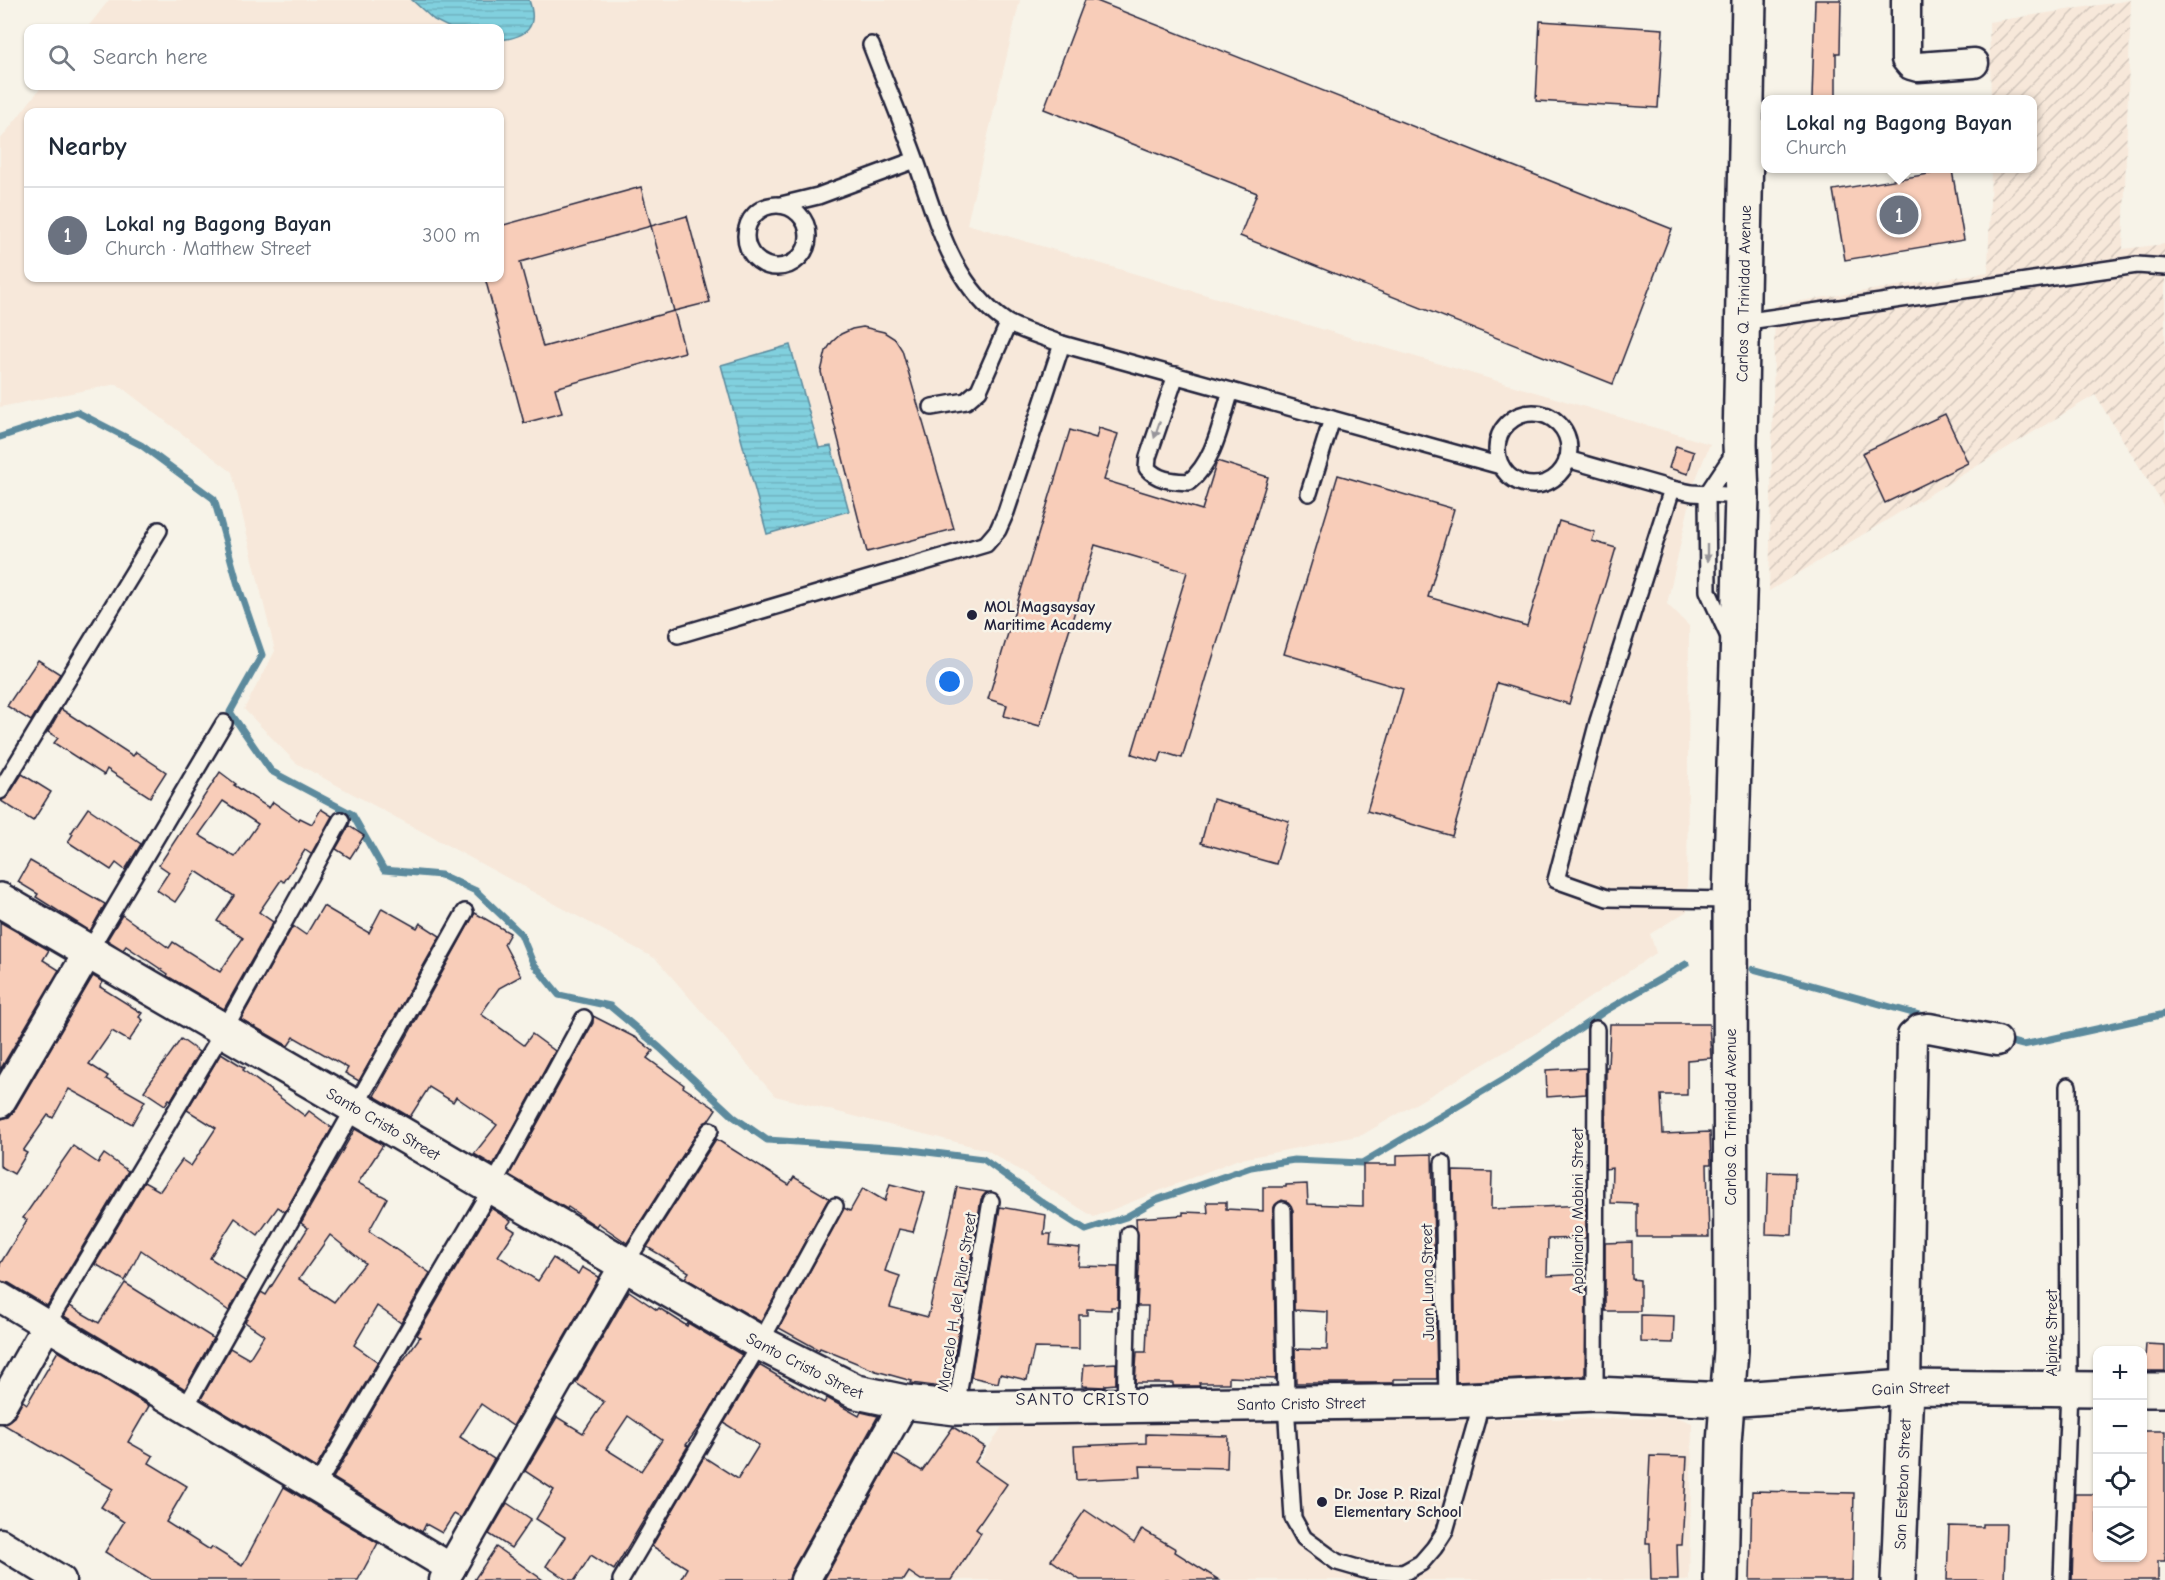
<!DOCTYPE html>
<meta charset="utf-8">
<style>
:root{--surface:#fff;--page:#f6f6f7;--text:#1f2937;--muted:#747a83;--line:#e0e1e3;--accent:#22223b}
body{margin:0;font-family:"Comic Neue",sans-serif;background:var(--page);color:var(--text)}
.controls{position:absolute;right:18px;bottom:18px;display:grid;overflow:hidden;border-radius:12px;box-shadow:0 2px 4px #0004}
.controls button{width:54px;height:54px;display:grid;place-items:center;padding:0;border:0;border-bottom:2px solid var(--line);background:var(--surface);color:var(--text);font:30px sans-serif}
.you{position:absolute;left:950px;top:682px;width:21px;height:21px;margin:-15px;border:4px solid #fff;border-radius:50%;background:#1a73e8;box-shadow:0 0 0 9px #1a73e833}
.badge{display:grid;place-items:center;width:39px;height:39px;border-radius:50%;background:var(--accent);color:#fff;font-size:20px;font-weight:700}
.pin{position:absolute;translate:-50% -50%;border:3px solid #fff;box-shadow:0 2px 6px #0006}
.popup{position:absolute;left:1761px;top:95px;width:276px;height:78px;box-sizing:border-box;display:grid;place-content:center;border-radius:12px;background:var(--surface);filter:drop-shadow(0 2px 4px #0005);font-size:20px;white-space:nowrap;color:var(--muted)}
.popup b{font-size:22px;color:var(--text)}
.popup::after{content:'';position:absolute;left:50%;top:100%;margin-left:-12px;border:12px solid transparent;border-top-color:var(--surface)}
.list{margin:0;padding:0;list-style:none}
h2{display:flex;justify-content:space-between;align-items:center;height:78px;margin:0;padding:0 24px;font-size:26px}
h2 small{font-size:20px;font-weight:400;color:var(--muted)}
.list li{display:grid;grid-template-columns:39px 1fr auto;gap:18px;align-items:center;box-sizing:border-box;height:96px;padding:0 24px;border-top:2px solid var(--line)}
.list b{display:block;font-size:22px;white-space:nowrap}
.list p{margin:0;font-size:20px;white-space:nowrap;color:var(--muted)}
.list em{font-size:20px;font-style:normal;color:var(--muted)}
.icon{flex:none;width:33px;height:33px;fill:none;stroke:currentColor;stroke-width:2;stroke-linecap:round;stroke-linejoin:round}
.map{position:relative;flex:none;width:2165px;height:1580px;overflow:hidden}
.search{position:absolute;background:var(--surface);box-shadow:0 2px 4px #0004;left:24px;top:24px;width:480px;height:66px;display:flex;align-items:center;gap:15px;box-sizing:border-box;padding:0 21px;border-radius:12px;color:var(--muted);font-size:22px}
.panel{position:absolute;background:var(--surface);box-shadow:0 2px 4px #0004;left:24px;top:108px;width:480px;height:174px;border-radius:12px}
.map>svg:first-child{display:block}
.built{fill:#f7e8da;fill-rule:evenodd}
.industrial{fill:url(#industrial-furrows)}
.water{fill:url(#water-rules);stroke:#5b8a9d;stroke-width:1.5}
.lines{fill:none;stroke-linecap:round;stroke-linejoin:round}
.stream{stroke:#5b8a9d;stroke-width:7}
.building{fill:#f8cdb9;stroke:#22223b;stroke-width:1.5;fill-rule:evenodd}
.service-casing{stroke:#22223b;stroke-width:20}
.minor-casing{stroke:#22223b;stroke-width:33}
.tertiary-casing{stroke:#22223b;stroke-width:38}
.secondary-casing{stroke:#22223b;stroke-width:38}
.service{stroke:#f7f3e8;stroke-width:15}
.minor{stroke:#f7f3e8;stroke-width:28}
.tertiary{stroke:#f7f3e8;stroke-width:33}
.secondary{stroke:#f7f3e8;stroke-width:33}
.oneway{fill:#97959a}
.poi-dot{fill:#22223b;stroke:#f7f3e8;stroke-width:2}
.labels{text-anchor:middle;stroke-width:5;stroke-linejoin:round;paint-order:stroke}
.street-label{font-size:16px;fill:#22223b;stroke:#f7f3e8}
.poi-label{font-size:16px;font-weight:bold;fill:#22223b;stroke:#f7f3e8;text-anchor:start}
.neighbourhood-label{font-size:18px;letter-spacing:1.5px;fill:#22223b;stroke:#f7f3e8}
</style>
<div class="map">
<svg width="2165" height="1580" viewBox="0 0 2165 1580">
<defs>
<pattern id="industrial-furrows" width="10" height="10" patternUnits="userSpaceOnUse" patternTransform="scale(1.5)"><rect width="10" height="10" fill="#f7e8da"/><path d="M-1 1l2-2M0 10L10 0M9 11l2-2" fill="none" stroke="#d3c7bc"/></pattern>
<pattern id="water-rules" width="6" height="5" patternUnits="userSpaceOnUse" patternTransform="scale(1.5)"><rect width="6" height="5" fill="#81d0de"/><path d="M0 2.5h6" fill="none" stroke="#6fb2bf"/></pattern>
</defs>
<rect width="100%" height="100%" fill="#f7f3e8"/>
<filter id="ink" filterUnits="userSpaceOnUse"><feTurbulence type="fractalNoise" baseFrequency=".0167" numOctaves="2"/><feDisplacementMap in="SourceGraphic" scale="12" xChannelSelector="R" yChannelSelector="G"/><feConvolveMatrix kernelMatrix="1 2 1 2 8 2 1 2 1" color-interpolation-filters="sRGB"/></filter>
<g filter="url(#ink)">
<g class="built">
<path d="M 109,0 L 1020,0 L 967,224 L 1710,444 L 1694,484 L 1667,604 L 1689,626 L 1687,911 L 1650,934 L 1656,953 L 1537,1033 L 1362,1135 L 1236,1160 L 1094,1217 L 987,1150 L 775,1096 L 656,959 L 296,763 L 244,709 L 275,651 L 232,472 L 117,384 L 0,407 L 0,140 L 42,86 L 500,86 L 500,28 L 87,28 ZM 28,112 L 500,112 L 500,278 L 28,278 Z"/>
<polygon points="1679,1418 1692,1423 1689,1580 903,1580 1005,1422"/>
</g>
<polygon class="industrial" points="2131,0 2123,249 2165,244 2165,508 2095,395 1769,591 1775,305 1988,272 1991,169 2032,168 2032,100 1991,99 1989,22"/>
<g class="water">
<path d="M 412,0 L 529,0 C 539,28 526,37 500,40 L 500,28 L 450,28 L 434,20 Z"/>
<polygon points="790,345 819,448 831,446 849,511 767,534 721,365"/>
</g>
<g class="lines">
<g class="stream">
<polyline points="0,437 77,412 141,445 214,499 238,585 262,655 230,712 271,771 352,814 384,870 441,875 476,891 521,934 533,963 559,995 610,1006 660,1048 734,1117 767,1140 903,1149 983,1159 1045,1204 1086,1230 1126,1217 1156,1200 1251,1167 1294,1160 1362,1163 1512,1074 1605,1011 1686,964"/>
<polyline points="1753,969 1927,1017"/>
<polyline points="2004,1040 2023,1045 2165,1014"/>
</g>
</g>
<g class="building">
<polygon points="1085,0 1094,0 1672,229 1613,384 1240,236 1257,193 1044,109"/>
<polygon points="1815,0 1841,0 1840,53 1836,53 1836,99 1812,99"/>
<polygon points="1540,21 1663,29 1658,108 1536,101"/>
<polygon points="1952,170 1964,240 1845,260 1833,190"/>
<polygon points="641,187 651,226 520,262 543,347 674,311 685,352 555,388 562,413 524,423 485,278 500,278 500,226"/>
<polygon points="687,216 710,302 674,311 651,226"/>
<polygon points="863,327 884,332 895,339 902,350 954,529 867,552 821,372 826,351 832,342 841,334 852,329"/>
<polygon points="1945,414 1968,463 1885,503 1862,453"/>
<polygon points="1099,428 1118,434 1104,480 1202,510 1217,461 1268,477 1182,758 1162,752 1159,762 1132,754 1187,572 1095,545 1040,726 1004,716 1007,705 988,699 1070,430 1096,438"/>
<polygon points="1676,446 1694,452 1688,474 1669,468"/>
<polygon points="1338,475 1454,509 1428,597 1527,626 1559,521 1595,532 1592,541 1616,548 1569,704 1497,683 1452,836 1367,811 1403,689 1284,654"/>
<polygon points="38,660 60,674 31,721 7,706"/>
<polygon points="61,709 133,756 136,752 166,772 150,797 107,769 104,775 54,743 58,738 48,732"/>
<path d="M 220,772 L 236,784 L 234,785 L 269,808 L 273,802 L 299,820 L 300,818 L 312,824 L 321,809 L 332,816 L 311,854 L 305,850 L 284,882 L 281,880 L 259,912 L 273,922 L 224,1009 L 167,976 L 168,974 L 126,946 L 123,950 L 107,940 L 122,915 L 169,948 L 173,942 L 220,972 L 243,938 L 217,921 L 234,896 L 196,871 L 175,902 L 157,890 L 169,872 L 159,865 ZM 223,801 L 258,824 L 235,857 L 199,835 Z"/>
<polygon points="22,774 51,792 33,821 1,801 8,796"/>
<polygon points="1213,799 1289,821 1276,864 1201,843"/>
<polygon points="88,808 141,844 125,870 116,863 111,870 68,842 73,834 71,833"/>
<polygon points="349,826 364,836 350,858 336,849"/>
<polygon points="30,861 105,904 90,931 36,897 38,894 18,882"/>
<polygon points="323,906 369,933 382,908 417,928 420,923 440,936 359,1081 345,1073 348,1068 294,1037 288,1046 241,1019 293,926 306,935"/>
<polygon points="475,913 510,933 504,944 521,976 499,988 481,1014 524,1045 532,1034 555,1051 493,1165 474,1154 497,1125 456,1097 453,1102 429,1087 410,1117 374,1096"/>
<polygon points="0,922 49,950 43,960 59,970 0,1070"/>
<polygon points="93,976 103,982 100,987 142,1013 139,1017 143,1020 129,1041 112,1031 89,1064 108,1076 106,1079 145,1101 132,1124 69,1089 53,1118 48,1115 23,1151 27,1153 14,1174 0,1166 0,1119 9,1117 14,1111"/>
<polygon points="593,1016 638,1039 653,1051 647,1058 684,1085 683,1087 716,1109 708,1121 702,1125 627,1243 598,1223 596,1226 568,1207 567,1209 509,1175 593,1023"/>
<polygon points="1610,1024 1709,1024 1711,1058 1687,1060 1687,1095 1661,1095 1663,1134 1710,1132 1711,1164 1707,1164 1709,1237 1637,1237 1637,1204 1611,1203 1612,1168 1605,1169 1606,1067 1608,1067"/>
<polygon points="181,1039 199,1052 171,1100 169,1099 165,1105 144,1091"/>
<polygon points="221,1053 245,1068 243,1070 305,1116 309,1111 332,1128 285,1212 278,1207 258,1235 235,1218 211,1256 210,1258 245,1281 229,1311 141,1250 125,1281 95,1264 144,1182 160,1191 182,1160 191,1166 216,1128 187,1110"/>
<polygon points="1586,1068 1586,1094 1547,1097 1546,1070"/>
<path d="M 355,1129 L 383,1145 L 358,1183 L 387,1198 L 369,1231 L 430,1273 L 401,1323 L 377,1306 L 354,1345 L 378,1362 L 316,1468 L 201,1399 L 230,1348 L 249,1359 L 264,1335 L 245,1322 L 261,1292 L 266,1295 L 308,1228 L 301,1223 ZM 330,1235 L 365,1263 L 334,1302 L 299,1279 Z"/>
<polygon points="716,1139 789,1185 794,1177 829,1198 761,1322 685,1278 689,1272 647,1247"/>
<polygon points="73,1146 98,1163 104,1154 128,1171 47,1306 9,1283 0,1281 0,1264 27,1220 23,1218"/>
<polygon points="1432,1154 1437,1379 1394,1379 1394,1383 1296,1383 1295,1349 1327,1350 1328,1312 1294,1310 1293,1210 1288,1202 1282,1200 1275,1205 1273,1210 1276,1379 1229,1377 1229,1383 1199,1383 1200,1386 1173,1386 1173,1383 1135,1383 1137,1352 1146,1352 1148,1306 1137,1306 1139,1268 1136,1218 1183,1215 1183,1212 1208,1213 1207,1202 1226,1202 1226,1209 1263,1211 1263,1187 1286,1187 1286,1185 1307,1184 1308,1204 1363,1206 1363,1165 1397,1165 1397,1155"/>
<polygon points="1453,1171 1492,1172 1491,1209 1586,1205 1586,1238 1548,1239 1547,1276 1586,1274 1585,1376 1456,1382"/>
<polygon points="1768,1172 1795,1173 1792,1235 1766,1234"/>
<polygon points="890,1184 925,1193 913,1232 899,1229 885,1271 900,1276 890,1307 928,1317 957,1187 987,1192 981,1199 949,1388 911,1383 912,1381 876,1371 820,1348 819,1350 779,1328 844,1208 850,1211 863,1188 885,1201"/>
<polygon points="1000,1207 1046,1215 1044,1234 1051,1234 1050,1245 1080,1248 1078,1266 1118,1267 1118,1307 1111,1307 1111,1310 1087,1309 1087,1315 1079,1315 1079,1349 1034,1348 1027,1380 1000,1374 998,1383 971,1377"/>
<polygon points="491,1208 511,1221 507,1226 515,1231 498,1256 538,1281 553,1258 578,1274 582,1267 599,1277 513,1426 481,1404 460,1437 494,1459 461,1518 454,1514 442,1533 426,1524 422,1532 333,1478 394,1373 420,1337 417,1335"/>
<polygon points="1632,1242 1632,1279 1640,1280 1640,1311 1605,1311 1605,1243"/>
<polygon points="125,1283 213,1338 185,1389 64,1316 70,1306 99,1323"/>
<path d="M 629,1291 L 657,1310 L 659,1308 L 687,1326 L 688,1323 L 742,1355 L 707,1415 L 686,1445 L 688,1446 L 614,1570 L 591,1555 L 575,1580 L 567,1580 L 546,1566 L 565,1537 L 536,1519 L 554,1490 L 525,1471 L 557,1417 L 583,1433 L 604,1402 L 576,1383 ZM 628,1416 L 662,1440 L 641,1471 L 606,1449 Z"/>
<polygon points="1641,1315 1674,1316 1673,1343 1641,1342"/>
<polygon points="2146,1344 2165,1345 2165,1371 2144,1371"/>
<polygon points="58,1351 149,1406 128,1442 153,1456 149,1463 187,1486 166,1522 210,1550 212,1547 242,1566 284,1487 378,1543 358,1580 150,1580 105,1552 124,1522 101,1507 113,1489 3,1424 14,1417 23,1401 27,1404"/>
<polygon points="1116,1363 1116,1384 1105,1385 1105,1387 1082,1386 1084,1365"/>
<polygon points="759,1365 824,1403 827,1398 859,1416 861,1412 878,1416 791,1572 789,1580 680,1580 687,1568 652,1546 704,1457 738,1479 759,1445 724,1423"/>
<polygon points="953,1427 985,1447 975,1462 1007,1484 976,1529 981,1533 951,1580 921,1580 909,1572 904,1580 824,1580 894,1454 922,1471"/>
<polygon points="2142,1431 2165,1431 2165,1561 2158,1561 2158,1580 2072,1580 2075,1494 2097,1494 2097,1557 2142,1557"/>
<polygon points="1146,1434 1228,1436 1227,1468 1140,1466 1141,1477 1076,1480 1074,1446 1146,1443"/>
<polygon points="1650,1456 1687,1457 1682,1545 1677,1545 1678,1580 1651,1580 1650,1543 1646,1543"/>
<polygon points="1752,1491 1854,1493 1852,1580 1750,1580"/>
<polygon points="507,1503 531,1519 511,1548 489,1534"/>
<polygon points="1085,1510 1134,1543 1142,1529 1176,1549 1175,1552 1219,1580 1080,1580 1051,1560"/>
<polygon points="1983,1524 2006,1524 2004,1580 1947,1580 1949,1526 1983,1527"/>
<polygon points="496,1547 543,1580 474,1580"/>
</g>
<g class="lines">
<defs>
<g id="service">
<path d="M 871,45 C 886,84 902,122 916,161 C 937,220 951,284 1006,322 C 1019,330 1047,338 1062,344 L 1501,466"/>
<circle cx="777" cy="236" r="31"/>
<polyline points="781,205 818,196 915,160"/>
<polyline points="1742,322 2137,265 2165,267"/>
<path d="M 1176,375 L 1148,457 L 1147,468 C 1158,481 1173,481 1189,482 C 1215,461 1221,421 1231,391"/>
<polyline points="932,407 966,401 979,390 1008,324"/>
<circle cx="1533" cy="449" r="36"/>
<polyline points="1567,459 1672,489 1692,493 1742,496"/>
<polyline points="1672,489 1598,721 1556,880 1607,898 1730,900"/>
<polyline points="1309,493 1332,419"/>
<polyline points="678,635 986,544 998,530 1006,512 1062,344"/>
<polyline points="1730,639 1708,591 1707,494 1735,452"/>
<polyline points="0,791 159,530"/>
<polyline points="89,951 224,723"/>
<polyline points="1443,1163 1447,1401"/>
<polyline points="1283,1210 1286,1403 1293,1518 1304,1538 1337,1562 1368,1571 1403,1573 1421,1563 1434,1548 1445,1531 1477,1419 1480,1398"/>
<polyline points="625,1264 710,1130"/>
<polyline points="47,1325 224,1030 341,820"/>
<polyline points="1595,1394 1596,1029"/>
<polyline points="1125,1407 1129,1234"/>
<polyline points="185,1408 465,912"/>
<polyline points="956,1408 991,1201"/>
<polyline points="316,1487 492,1187 584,1018"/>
<polyline points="621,1580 760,1343 835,1206"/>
<polyline points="2062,1580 2069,1389 2068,1086"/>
</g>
<g id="minor">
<polyline points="1906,0 1906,59 1911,65 1918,67 1974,63"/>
<polyline points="0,1103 89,951"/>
<polyline points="0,1297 451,1568"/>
<polyline points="1906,1387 1912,1036 1920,1029 1929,1028 1997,1041"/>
<polyline points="0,1408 47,1325"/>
<polyline points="0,1543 61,1580"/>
<polyline points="444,1580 625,1264"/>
<polyline points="805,1580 905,1402"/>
</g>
<g id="tertiary">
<path id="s1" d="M 0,900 L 760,1343 L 857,1392 L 905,1402 L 956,1408 L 1447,1401 L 1595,1394 L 1726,1400 L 1906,1387 L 2098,1389"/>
<polyline points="2142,1390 2165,1390"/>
<path id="s2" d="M 1898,1580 L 1906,1387"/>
</g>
<g id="secondary">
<path id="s3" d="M 1721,1580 L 1724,1443 L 1731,1350 L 1730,900 L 1742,496 L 1740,444 L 1749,0"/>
</g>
</defs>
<use href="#service" class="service-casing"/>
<use href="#minor" class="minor-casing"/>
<use href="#tertiary" class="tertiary-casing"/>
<use href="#secondary" class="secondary-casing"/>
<use href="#service" class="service"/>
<use href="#minor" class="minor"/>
<use href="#tertiary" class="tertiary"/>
<use href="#secondary" class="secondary"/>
</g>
<defs><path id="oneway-solid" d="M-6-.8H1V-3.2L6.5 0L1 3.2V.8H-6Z" transform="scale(1.5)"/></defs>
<g class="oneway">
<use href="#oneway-solid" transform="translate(1157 430) rotate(109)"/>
<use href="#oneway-solid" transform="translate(1707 553) rotate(90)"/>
</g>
</g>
<g class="poi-dot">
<circle cx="972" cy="615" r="6"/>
<circle cx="1322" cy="1502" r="6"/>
</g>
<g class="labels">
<g class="street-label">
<text dy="6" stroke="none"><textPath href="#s3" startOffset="1287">Carlos Q. Trinidad Avenue</textPath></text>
<text transform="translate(1730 1117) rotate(-90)" y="6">Carlos Q. Trinidad Avenue</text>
<text dy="6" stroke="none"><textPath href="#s1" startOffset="444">Santo Cristo Street</textPath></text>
<text transform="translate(1577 1211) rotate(-90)" y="6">Apolinario Mabini Street</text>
<text transform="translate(1427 1282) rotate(-91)" y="6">Juan Luna Street</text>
<text transform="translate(956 1302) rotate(-81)" y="6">Marcelo H. del Pilar Street</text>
<text transform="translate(2051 1333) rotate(-90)" y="6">Alpine Street</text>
<text dy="6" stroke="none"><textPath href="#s1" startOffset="930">Santo Cristo Street</textPath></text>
<text dy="6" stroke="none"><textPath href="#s1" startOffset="2044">Gain Street</textPath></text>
<text dy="6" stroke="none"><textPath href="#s1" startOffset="1434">Santo Cristo Street</textPath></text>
<text dy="6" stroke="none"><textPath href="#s2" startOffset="96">San Esteban Street</textPath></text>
</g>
<g class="poi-label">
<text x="984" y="612">MOL Magsaysay<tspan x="984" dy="18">Maritime Academy</tspan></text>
<text x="1334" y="1499">Dr. Jose P. Rizal<tspan x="1334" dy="18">Elementary School</tspan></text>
</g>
<g class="neighbourhood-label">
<text x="1083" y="1405">SANTO CRISTO</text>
</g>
</g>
</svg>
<div class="controls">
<button>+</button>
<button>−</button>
<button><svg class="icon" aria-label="locate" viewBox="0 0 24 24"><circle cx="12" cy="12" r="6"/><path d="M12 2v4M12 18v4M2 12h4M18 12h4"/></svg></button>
<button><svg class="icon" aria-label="layers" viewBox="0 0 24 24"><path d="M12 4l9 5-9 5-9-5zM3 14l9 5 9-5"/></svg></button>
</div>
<div class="you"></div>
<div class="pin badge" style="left:1899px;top:215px;background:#6b7280">1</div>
<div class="popup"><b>Lokal ng Bagong Bayan</b>Church</div>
<div class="search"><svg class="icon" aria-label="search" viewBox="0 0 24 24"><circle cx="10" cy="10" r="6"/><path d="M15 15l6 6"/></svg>Search here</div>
<section class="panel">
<h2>Nearby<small></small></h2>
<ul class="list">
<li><span class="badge" style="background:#6b7280">1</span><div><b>Lokal ng Bagong Bayan</b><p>Church · Matthew Street</p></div><em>300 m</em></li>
</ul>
</section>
</div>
